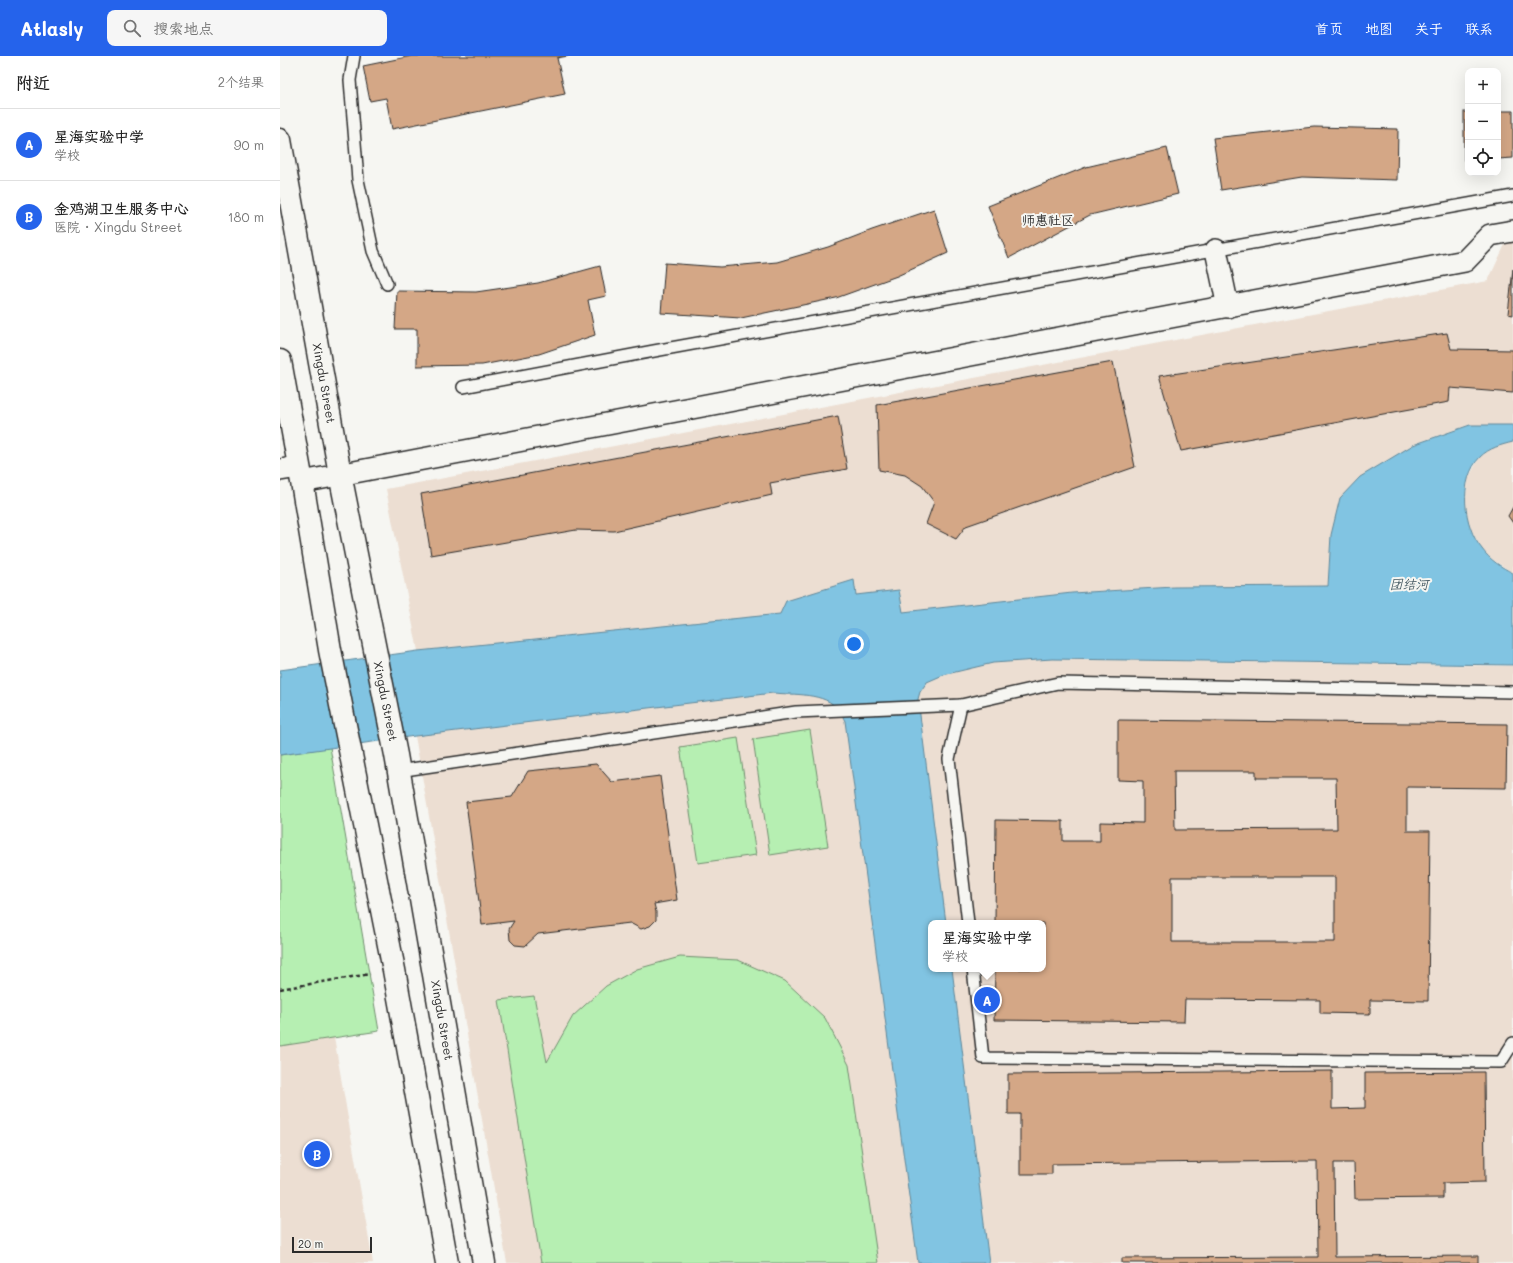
<!DOCTYPE html>
<html lang="zh">
<meta charset="utf-8">
<style>
:root{--surface:#fff;--page:#f6f6f6;--text:#222;--muted:#767676;--line:#e0e0e0;--accent:#2563eb}
body{margin:0;font-family:Mali,"LXGW WenKai TC",sans-serif;background:var(--page);color:var(--text)}
.controls{position:absolute;right:12px;top:12px;display:grid;overflow:hidden;border-radius:8px;box-shadow:0 4px 16px #0002}
.controls button{width:36px;height:36px;display:grid;place-items:center;padding:0;border:0;border-bottom:1px solid var(--line);background:var(--surface);color:var(--text);font:20px sans-serif}
.scale{position:absolute;left:12px;bottom:10px;width:80px;box-sizing:border-box;padding-left:4px;border:2px solid #2b2b2b;border-top:0;font-size:11px;line-height:14px;white-space:nowrap;color:#2b2b2b;-webkit-text-stroke:3px #f6f6f2;paint-order:stroke}
.you{position:absolute;left:574px;top:588px;width:14px;height:14px;margin:-10px;border:3px solid #fff;border-radius:50%;background:#1a73e8;box-shadow:0 0 0 6px #1a73e833}
.badge{display:grid;place-items:center;width:26px;height:26px;border-radius:50%;background:var(--accent);color:#fff;font-size:13px;font-weight:700}
.pin{position:absolute;translate:-50% -50%;border:2px solid #fff;box-shadow:0 1px 4px #0006}
.popup{position:absolute;left:648px;top:864px;width:118px;height:52px;box-sizing:border-box;display:grid;place-content:center;border-radius:8px;background:var(--surface);filter:drop-shadow(0 1px 3px #0005);font-size:13px;white-space:nowrap;color:var(--muted)}
.popup b{font-size:15px;color:var(--text)}
.popup::after{content:'';position:absolute;left:50%;top:100%;margin-left:-8px;border:8px solid transparent;border-top-color:var(--surface)}
.list{margin:0;padding:0;list-style:none}
h2{display:flex;justify-content:space-between;align-items:center;height:52px;margin:0;padding:0 16px;font-size:17px}
h2 small{font-size:13px;font-weight:400;color:var(--muted)}
.list li{display:grid;grid-template-columns:26px 1fr auto;gap:12px;align-items:center;box-sizing:border-box;height:72px;padding:0 16px;border-top:1px solid var(--line)}
.list b{display:block;font-size:15px;white-space:nowrap}
.list p{margin:0;font-size:13px;white-space:nowrap;color:var(--muted)}
.list em{font-size:13px;font-style:normal;color:var(--muted)}
.icon{flex:none;width:22px;height:22px;fill:none;stroke:currentColor;stroke-width:2;stroke-linecap:round;stroke-linejoin:round}
.map{position:relative;flex:none;width:1233px;height:1207px;overflow:hidden}
header{display:flex;align-items:center;gap:24px;box-sizing:border-box;height:56px;padding:0 20px;background:var(--accent);color:#fff}
header strong{font-size:19px}
nav{display:flex;gap:22px;margin-inline-start:auto;font-size:14px}
.search{width:280px;height:36px;background:var(--page);display:flex;align-items:center;gap:10px;box-sizing:border-box;padding:0 14px;border-radius:8px;color:var(--muted);font-size:15px}
main{display:flex}
aside{flex:1;background:var(--surface)}
.map>svg:first-child{display:block}
.built{fill:#ecded2;fill-rule:evenodd}
.green{fill:#b6efb2;stroke:#708d6e}
.water{fill:#81c4e2;stroke:#5f8799}
.building{fill:#d4a786;stroke:#2b2b2b;fill-rule:evenodd}
.lines{fill:none;stroke-linecap:round;stroke-linejoin:round}
.lane-casing{stroke:#2b2b2b;stroke-width:14}
.street-casing{stroke:#2b2b2b;stroke-width:24}
.secondary-casing{stroke:#2b2b2b;stroke-width:25}
.path{stroke:#2b2b2b;stroke-width:2.5;stroke-dasharray:4 3;stroke-linecap:butt}
.lane{stroke:#f6f6f2;stroke-width:11}
.street{stroke:#f6f6f2;stroke-width:21}
.secondary{stroke:#f6f6f2;stroke-width:22}
.labels{text-anchor:middle;stroke-width:4;stroke-linejoin:round;paint-order:stroke}
.street-label{font-size:12px;fill:#2b2b2b;stroke:#f6f6f2}
.neighbourhood-label{font-size:13px;fill:#2b2b2b;stroke:#f6f6f2}
.water-label{font-size:13px;font-style:italic;fill:#455962;stroke:#f6f6f2}
</style>
<header>
<strong>Atlasly</strong>
<div class="search"><svg class="icon" aria-label="search" viewBox="0 0 24 24"><circle cx="10" cy="10" r="6"/><path d="M15 15l6 6"/></svg>搜索地点</div>
<nav><a>首页</a><a>地图</a><a>关于</a><a>联系</a></nav>
</header>
<main>
<aside>
<h2>附近<small>2个结果</small></h2>
<ul class="list">
<li><span class="badge">A</span><div><b>星海实验中学</b><p>学校</p></div><em>90 m</em></li>
<li><span class="badge">B</span><div><b>金鸡湖卫生服务中心</b><p>医院 · Xingdu Street</p></div><em>180 m</em></li>
</ul>
</aside>
<div class="map">
<svg width="1233" height="1207" viewBox="0 0 1233 1207">
<rect width="100%" height="100%" fill="#f6f6f2"/>
<filter id="ink" filterUnits="userSpaceOnUse"><feTurbulence type="fractalNoise" baseFrequency=".025" numOctaves="2"/><feDisplacementMap in="SourceGraphic" scale="8" xChannelSelector="R" yChannelSelector="G"/><feConvolveMatrix kernelMatrix="1 2 1 2 8 2 1 2 1" color-interpolation-filters="sRGB"/></filter>
<g filter="url(#ink)">
<g class="built">
<polygon points="1233,181 1233,369 1190,369 1133,389 1051,479 1048,530 894,531 792,537 623,556 576,539 573,524 501,558 138,595 106,433 1208,225 1228,182"/>
<polygon points="1233,386 1233,517 1210,502 1201,492 1189,470 1186,454 1186,439 1188,423 1199,402 1208,395 1217,390"/>
<path d="M 772,603 L 1233,610 L 1233,1207 L 227,1207 L 135,680 L 493,637 L 713,607 ZM 651,867 L 763,867 L 763,913 L 651,913 Z"/>
<polygon points="54,981 93,1207 0,1207 0,990"/>
</g>
<g class="green">
<polygon points="530,674 548,790 490,799 473,683"/>
<polygon points="458,682 476,799 418,807 400,691"/>
<polygon points="50,691 99,975 0,990 0,699"/>
<polygon points="400,901 458,904 505,925 545,962 569,1009 598,1207 261,1207 219,944 254,940 267,1006 293,960 326,930 357,913"/>
</g>
<path class="water" d="M 1190,369 L 1233,369 L 1233,386 C 1221,389 1209,392 1200,401 C 1178,424 1183,470 1202,493 C 1210,504 1221,511 1233,517 L 1233,609 L 772,603 L 713,607 L 663,619 L 647,626 L 640,636 L 638,643 L 666,867 L 651,867 L 651,913 L 672,913 L 709,1207 L 638,1207 L 565,665 C 563,662 562,657 559,654 C 545,636 513,639 493,637 L 135,680 L 0,699 L 0,614 L 138,595 L 500,558 L 506,545 L 574,524 L 576,539 L 619,534 L 623,556 L 792,537 L 894,531 L 1048,530 L 1051,479 L 1060,442 L 1080,421 L 1133,389 Z"/>
<g class="building">
<polygon points="132,0 288,0 277,2 285,38 112,73 106,42 90,45 83,10"/>
<polygon points="1218,55 1233,55 1233,102 1218,103"/>
<rect x="1184" y="56" width="4" height="48"/>
<polygon points="1034,71 1118,73 1117,124 1022,121 941,134 933,82"/>
<polygon points="887,92 898,138 810,159 729,202 708,150 806,111"/>
<polygon points="654,153 668,197 617,220 556,242 461,262 381,257 385,207 440,211 497,206 548,191 592,174"/>
<polygon points="320,210 326,240 308,244 315,279 259,298 202,309 137,310 137,273 115,273 117,235 196,236 258,227"/>
<polygon points="1233,213 1233,259 1228,258"/>
<polygon points="1167,277 1171,293 1233,294 1233,337 1170,332 1169,346 901,395 879,320"/>
<polygon points="833,306 855,411 686,470 676,483 646,468 654,446 642,430 625,419 599,414 597,349"/>
<polygon points="558,360 567,413 490,427 492,439 334,475 296,474 151,499 141,438"/>
<polygon points="1233,451 1233,467 1228,460"/>
<path d="M 838,664 L 1227,668 L 1226,732 L 1127,731 L 1127,775 L 1150,775 L 1148,945 L 1090,944 L 1090,958 L 1040,957 L 1040,944 L 905,943 L 904,966 L 714,964 L 715,913 L 763,913 L 763,867 L 715,867 L 716,764 L 783,765 L 783,785 L 820,785 L 820,766 L 863,767 L 863,725 L 838,724 ZM 894,715 L 976,715 L 976,722 L 1056,722 L 1057,773 L 895,774 ZM 892,821 L 1055,821 L 1055,886 L 892,886 Z"/>
<polygon points="316,708 332,726 380,720 397,844 374,848 376,856 376,864 370,870 361,873 350,867 258,878 245,890 235,889 230,884 229,873 234,865 202,869 186,746 232,741 248,715"/>
<polygon points="1052,1015 1052,1053 1085,1052 1085,1017 1204,1016 1205,1126 1163,1127 1163,1142 1075,1143 1074,1107 1054,1107 1055,1201 1198,1200 1198,1207 842,1207 842,1202 1038,1201 1037,1105 772,1108 772,1118 740,1118 740,1058 728,1058 728,1018"/>
</g>
<g class="lines">
<defs>
<g id="lane">
<polyline points="74,0 70,24 78,124 93,195 107,228"/>
<polyline points="183,331 374,295 1233,140"/>
<polyline points="681,649 669,703 688,867"/>
<polyline points="118,715 516,656 681,649 778,627 1233,636"/>
<polyline points="693,913 703,1002 1221,1006 1233,987"/>
</g>
<g id="street">
<polyline points="936,194 948,251"/>
<polyline points="0,414 19,411"/>
<polyline points="22,426 1185,205 1210,179 1233,175"/>
</g>
<g id="secondary">
<path id="s1" d="M 0,84 L 60,418 L 116,699 L 204,1207"/>
<polyline points="0,305 22,426 50,594 114,914 167,1207"/>
</g>
</defs>
<use href="#lane" class="lane-casing"/>
<use href="#street" class="street-casing"/>
<use href="#secondary" class="secondary-casing"/>
<polyline class="path" points="0,933 90,918"/>
<use href="#lane" class="lane"/>
<use href="#street" class="street"/>
<use href="#secondary" class="secondary"/>
</g>
</g>
<g class="labels">
<g class="street-label">
<text dy="4" stroke="none"><textPath href="#s1" startOffset="247">Xingdu Street</textPath></text>
<text dy="4" stroke="none"><textPath href="#s1" startOffset="571">Xingdu Street</textPath></text>
<text dy="4" stroke="none"><textPath href="#s1" startOffset="895">Xingdu Street</textPath></text>
</g>
<g class="neighbourhood-label">
<text x="768" y="169">师惠社区</text>
</g>
<g class="water-label">
<text x="1129" y="533">团结河</text>
</g>
</g>
</svg>
<div class="controls">
<button>+</button>
<button>−</button>
<button><svg class="icon" aria-label="locate" viewBox="0 0 24 24"><circle cx="12" cy="12" r="6"/><path d="M12 2v4M12 18v4M2 12h4M18 12h4"/></svg></button>
</div>
<div class="scale">20 m</div>
<div class="you"></div>
<div class="pin badge" style="left:707px;top:944px">A</div>
<div class="popup"><b>星海实验中学</b>学校</div>
<div class="pin badge" style="left:37px;top:1098px">B</div>
</div>
</main>
